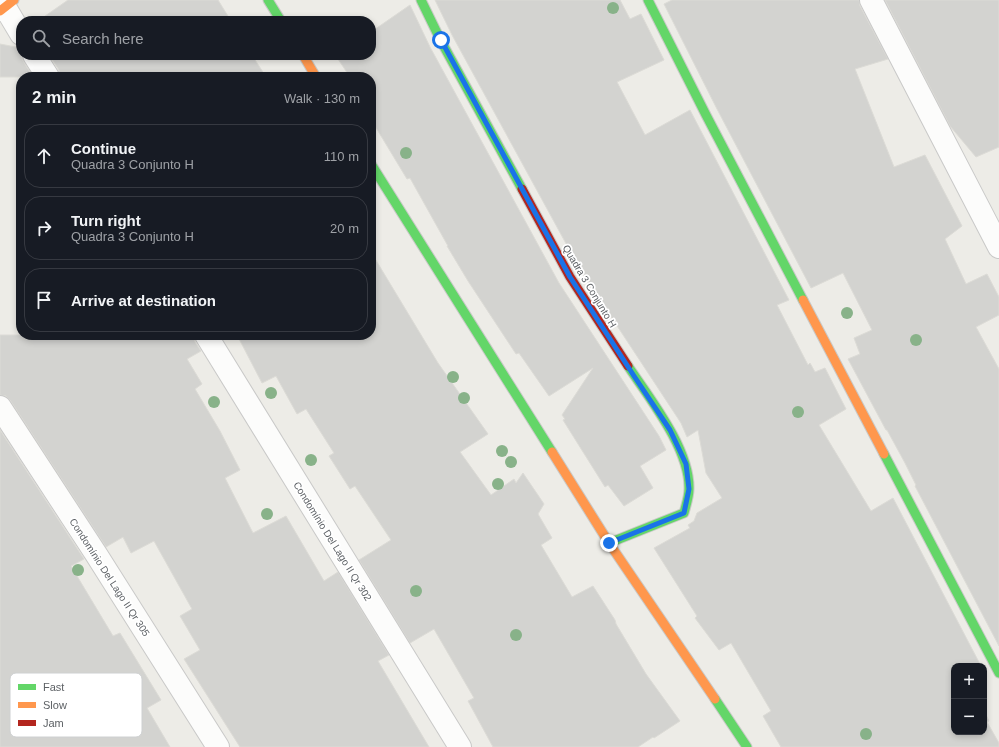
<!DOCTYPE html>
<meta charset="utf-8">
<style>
:root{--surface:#171b24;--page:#20242c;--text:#f1f3f6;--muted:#9ea1a6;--line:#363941}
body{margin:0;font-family:Helvetica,sans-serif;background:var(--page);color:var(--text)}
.controls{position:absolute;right:12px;bottom:12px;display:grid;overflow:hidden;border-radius:8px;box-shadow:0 2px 6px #0003}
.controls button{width:36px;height:36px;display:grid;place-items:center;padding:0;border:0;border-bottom:1px solid var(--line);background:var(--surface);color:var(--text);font:20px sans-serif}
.stop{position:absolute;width:12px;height:12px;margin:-9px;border:3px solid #1a73e8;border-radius:50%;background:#fff}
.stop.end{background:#1a73e8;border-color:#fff;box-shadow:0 1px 4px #0008}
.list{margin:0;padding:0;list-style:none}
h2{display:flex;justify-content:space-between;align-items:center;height:52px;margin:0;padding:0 16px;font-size:17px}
h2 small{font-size:13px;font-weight:400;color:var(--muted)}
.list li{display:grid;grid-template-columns:26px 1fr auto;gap:12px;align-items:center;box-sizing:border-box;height:64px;margin:0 8px 8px;padding:0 8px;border:1px solid var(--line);border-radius:16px}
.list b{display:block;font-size:15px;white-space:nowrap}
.list p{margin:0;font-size:13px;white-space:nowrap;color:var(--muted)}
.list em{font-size:13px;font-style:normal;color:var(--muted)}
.icon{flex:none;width:22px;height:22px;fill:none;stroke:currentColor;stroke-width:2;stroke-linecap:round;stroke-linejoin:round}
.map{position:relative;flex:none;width:999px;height:747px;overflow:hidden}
.search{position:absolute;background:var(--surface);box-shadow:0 2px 6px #0003;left:16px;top:16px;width:360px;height:44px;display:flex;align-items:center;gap:10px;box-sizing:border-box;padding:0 14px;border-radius:16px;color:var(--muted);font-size:15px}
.panel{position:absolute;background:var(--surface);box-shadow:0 2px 6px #0003;left:16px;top:72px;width:360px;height:268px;border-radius:16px}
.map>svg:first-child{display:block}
.building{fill:#d3d3d0;stroke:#dcdbd6}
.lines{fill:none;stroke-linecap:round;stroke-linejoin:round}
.street-casing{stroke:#c9c9c8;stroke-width:24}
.fast-casing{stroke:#c9c9c7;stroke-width:11}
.slow-casing{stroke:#c9c9c7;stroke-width:11}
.jam-casing{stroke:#c9c9c7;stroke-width:11}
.street{stroke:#fcfcfb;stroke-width:22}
.fast{stroke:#63d668;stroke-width:9}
.slow{stroke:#ff974d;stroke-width:9}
.jam{stroke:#b3261e;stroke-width:9}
.tree{fill:#88b289}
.route{stroke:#1a73e8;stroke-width:5}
.labels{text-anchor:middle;stroke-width:3.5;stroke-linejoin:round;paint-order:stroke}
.street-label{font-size:10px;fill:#5d6165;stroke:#fff}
.key{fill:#fff;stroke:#ced0d1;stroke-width:1}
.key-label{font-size:11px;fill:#5d6165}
</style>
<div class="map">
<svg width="999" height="747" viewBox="0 0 999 747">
<rect width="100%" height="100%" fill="#edece7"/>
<g class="building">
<polygon points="68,0 218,0 231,21 38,21"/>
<polygon points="435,0 620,0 630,19 641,14 664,60 617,82 645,135 690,110 789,300 777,305 808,365 810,363 815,372 825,368 846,409 819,425 871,511 893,498 981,666 954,666 954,732 984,732 984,711 989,721 987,722 999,743 999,747 781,747 763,716 771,711 731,643 719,650 695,618 697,616 654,548 690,528 688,525 694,521 697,513 722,498 706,473 698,430 687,437 681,423 581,271 452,35"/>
<polygon points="672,0 859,0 860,6 888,59 855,69 894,167 925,155 962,226 945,239 966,284 987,274 999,297 999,315 976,327 999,369 999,646 915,486 916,485 905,463 887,430 886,430 848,359 860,354 854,338 872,330 843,273 811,288 717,109 664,4"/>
<polygon points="885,0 999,0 999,147 976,157 950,126"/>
<polygon points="410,5 430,47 559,283 659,436 666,450 640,466 653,488 624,506 608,485 605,487 563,420 565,419 562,415 593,368 549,396 519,353 516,354 468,281 447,246 448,246 410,178 407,179 375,126 371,110 371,77 350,77 336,56 371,55 371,32"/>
<polygon points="0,44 21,48 21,55 23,61 33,77 0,77"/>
<polygon points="49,55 252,55 266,77 60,77 59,70"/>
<polygon points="371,252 438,363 488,434 460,452 491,495 514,479 516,483 523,473 544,504 538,514 552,538 541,545 572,597 593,586 615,620 616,624 646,674 680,721 654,738 653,737 638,747 493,747 468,701 474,698 434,629 410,643 359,560 391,540 355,486 350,489 329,456 334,453 306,409 297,414 276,376 262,383 237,335 371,335"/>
<polygon points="0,335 194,335 195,342 201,351 187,359 202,384 195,389 220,431 240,470 225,478 253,533 286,516 324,581 338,572 389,655 378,661 429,747 240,747 184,659 200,650 180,616 192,609 154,541 131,553 123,537 106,547 10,400 6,396 0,395"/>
<polygon points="0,430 84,559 71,566 113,636 120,633 161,700 147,708 170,747 0,747"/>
</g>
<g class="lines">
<defs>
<g id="street">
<polyline points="871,0 999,247"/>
<polyline points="5,7 21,34"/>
<polyline points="34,55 48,77"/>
<polyline points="206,335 460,747"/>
<polyline points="0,407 96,554 218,747"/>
</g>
<g id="fast">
<polyline points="268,0 281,21"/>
<polyline points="421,0 441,41 522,189"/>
<polyline points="648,0 706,115 803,300"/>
<polyline points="371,164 552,452"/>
<polyline points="884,454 999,673"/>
<path d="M 609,543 L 684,513 C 686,505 689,497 689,489 C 690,449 650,399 628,366"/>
<polyline points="715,699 747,747"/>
</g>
<g id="slow">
<polyline points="0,11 14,0"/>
<polyline points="303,55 316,77"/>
<polyline points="803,300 884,454"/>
<polyline points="552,452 609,543 715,699"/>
</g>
<polyline id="jam" points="522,189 570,277 628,366"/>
</defs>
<use href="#street" class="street-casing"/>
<use href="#fast" class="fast-casing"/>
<use href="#slow" class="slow-casing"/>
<use href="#jam" class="jam-casing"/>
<use href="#street" class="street"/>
<use href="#fast" class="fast"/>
<use href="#slow" class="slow"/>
<use href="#jam" class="jam"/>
</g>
<g class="tree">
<circle cx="613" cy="8" r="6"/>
<circle cx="406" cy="153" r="6"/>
<circle cx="847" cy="313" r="6"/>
<circle cx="916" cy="340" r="6"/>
<circle cx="453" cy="377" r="6"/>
<circle cx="271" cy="393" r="6"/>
<circle cx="464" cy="398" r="6"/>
<circle cx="214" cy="402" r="6"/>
<circle cx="798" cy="412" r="6"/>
<circle cx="502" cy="451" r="6"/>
<circle cx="311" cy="460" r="6"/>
<circle cx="511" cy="462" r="6"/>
<circle cx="498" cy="484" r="6"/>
<circle cx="267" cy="514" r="6"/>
<circle cx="78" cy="570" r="6"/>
<circle cx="416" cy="591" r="6"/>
<circle cx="516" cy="635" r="6"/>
<circle cx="866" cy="734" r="6"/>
</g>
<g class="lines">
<polyline class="route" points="441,40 570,277 634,376 670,430 686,464 689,489 684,513 609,543"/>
</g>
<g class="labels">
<g class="street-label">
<text transform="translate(590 286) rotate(59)" y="4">Quadra 3 Conjunto H</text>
<text transform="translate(333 541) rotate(58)" y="4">Condomínio Del Lago II Qr 302</text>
<text transform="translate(110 577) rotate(57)" y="4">Condomínio Del Lago II Qr 305</text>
</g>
</g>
<rect x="10" y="673" width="132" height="64" rx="6" class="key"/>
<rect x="18" y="684" width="18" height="6" fill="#63d668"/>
<rect x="18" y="702" width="18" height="6" fill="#ff974d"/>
<rect x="18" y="720" width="18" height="6" fill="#b3261e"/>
<g class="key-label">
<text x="43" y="691">Fast</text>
<text x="43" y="709">Slow</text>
<text x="43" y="727">Jam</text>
</g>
</svg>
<div class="controls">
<button>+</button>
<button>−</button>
</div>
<div class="stop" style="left:441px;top:40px"></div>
<div class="stop end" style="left:609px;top:543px"></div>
<div class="search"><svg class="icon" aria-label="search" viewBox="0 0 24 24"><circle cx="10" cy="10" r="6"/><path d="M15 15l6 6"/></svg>Search here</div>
<section class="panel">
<h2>2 min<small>Walk · 130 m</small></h2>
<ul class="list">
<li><svg class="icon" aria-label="ahead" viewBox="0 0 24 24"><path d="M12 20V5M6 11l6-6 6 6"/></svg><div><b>Continue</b><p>Quadra 3 Conjunto H</p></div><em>110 m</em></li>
<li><svg class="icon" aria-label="right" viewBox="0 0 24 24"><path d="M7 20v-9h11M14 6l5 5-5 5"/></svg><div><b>Turn right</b><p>Quadra 3 Conjunto H</p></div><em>20 m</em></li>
<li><svg class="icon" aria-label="arrive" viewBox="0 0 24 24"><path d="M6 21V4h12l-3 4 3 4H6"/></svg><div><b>Arrive at destination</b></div></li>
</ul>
</section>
</div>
